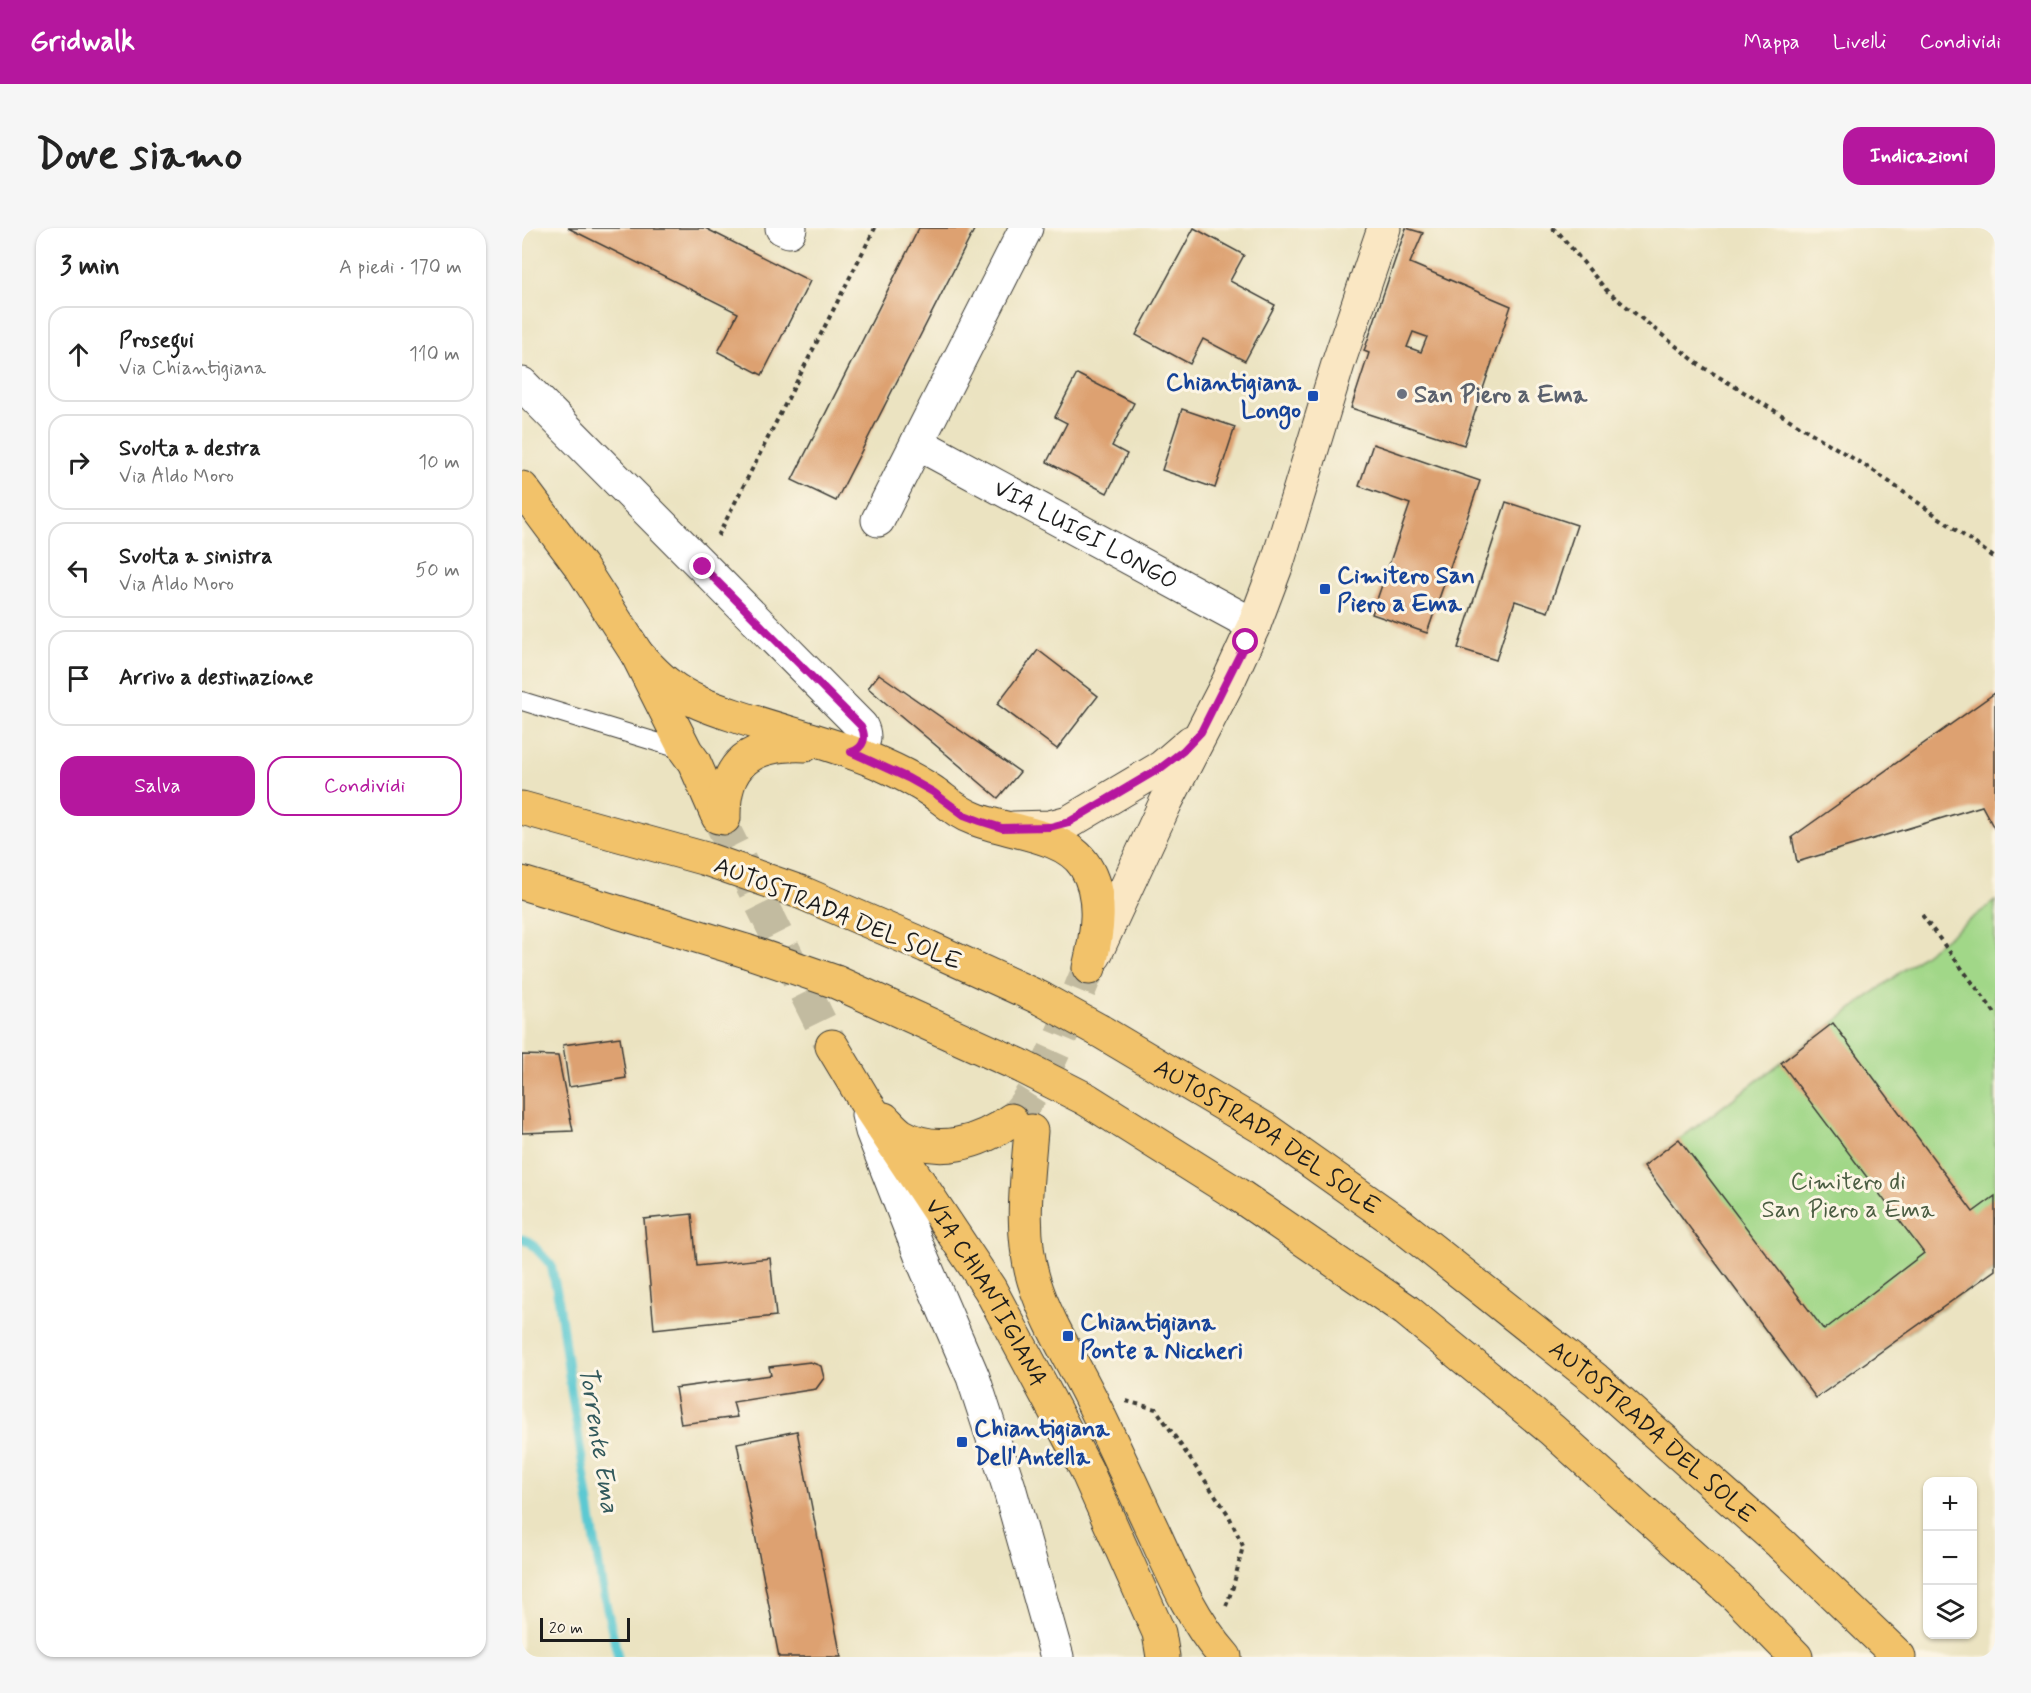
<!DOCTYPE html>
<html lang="it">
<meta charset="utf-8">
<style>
:root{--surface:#fff;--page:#f6f6f6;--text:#222;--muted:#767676;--line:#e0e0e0;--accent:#b5179e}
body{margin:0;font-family:Mynerve,sans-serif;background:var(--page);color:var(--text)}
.controls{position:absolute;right:18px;bottom:18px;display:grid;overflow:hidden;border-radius:12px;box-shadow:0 2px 4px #0004}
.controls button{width:54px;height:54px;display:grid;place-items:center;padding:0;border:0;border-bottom:2px solid var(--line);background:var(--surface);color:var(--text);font:30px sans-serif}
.scale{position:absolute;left:18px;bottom:15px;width:90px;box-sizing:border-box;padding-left:6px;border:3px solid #1c1c1c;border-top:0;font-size:16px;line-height:21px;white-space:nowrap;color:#1c1c1c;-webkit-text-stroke:4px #fcf5e5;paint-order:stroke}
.stop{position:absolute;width:18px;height:18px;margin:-14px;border:4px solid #b5179e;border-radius:50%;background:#fff}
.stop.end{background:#b5179e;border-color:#fff;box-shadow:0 2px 6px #0008}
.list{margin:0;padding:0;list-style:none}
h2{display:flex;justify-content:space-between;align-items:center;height:78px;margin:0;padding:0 24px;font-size:26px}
h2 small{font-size:20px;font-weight:400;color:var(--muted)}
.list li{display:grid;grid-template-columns:39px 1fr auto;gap:18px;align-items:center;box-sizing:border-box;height:96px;margin:0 12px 12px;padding:0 12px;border:2px solid var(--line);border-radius:18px}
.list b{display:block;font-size:22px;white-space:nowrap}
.list p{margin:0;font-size:20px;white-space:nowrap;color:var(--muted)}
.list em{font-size:20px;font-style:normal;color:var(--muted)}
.actions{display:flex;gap:12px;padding:18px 24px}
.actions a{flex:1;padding:14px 0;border:2px solid var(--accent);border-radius:18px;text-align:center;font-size:21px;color:var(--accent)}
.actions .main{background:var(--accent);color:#fff}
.icon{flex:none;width:33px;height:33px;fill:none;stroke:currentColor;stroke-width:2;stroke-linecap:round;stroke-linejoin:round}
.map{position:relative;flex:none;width:1473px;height:1429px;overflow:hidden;border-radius:18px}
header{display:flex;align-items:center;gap:36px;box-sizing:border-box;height:84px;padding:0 30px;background:var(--accent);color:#fff}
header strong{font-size:28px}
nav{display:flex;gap:33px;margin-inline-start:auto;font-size:21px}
.intro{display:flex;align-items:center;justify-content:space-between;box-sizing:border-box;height:144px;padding:0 36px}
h1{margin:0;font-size:42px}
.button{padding:15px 27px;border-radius:18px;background:var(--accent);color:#fff;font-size:21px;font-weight:700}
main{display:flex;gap:36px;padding:0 36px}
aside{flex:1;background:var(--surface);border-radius:18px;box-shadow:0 2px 4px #0004}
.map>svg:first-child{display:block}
.green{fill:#a1d788;stroke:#5e7a52;stroke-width:1.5}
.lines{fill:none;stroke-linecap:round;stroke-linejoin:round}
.stream{stroke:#5cc9d2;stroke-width:9}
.building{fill:#dda171;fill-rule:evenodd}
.primary-tunnel{stroke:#c2bba0;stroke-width:33;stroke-dasharray:33 16;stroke-linecap:butt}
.lane-casing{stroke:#3b3a35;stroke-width:20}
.street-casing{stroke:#3b3a35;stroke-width:35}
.secondary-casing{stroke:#3b3a35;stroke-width:35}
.primary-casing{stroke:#3b3a35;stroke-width:35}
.highway-casing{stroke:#3b3a35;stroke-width:35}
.path{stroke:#3b3a35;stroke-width:4;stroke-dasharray:4.5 4.5;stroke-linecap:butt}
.lane{stroke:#fff;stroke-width:18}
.street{stroke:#fff;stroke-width:33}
.secondary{stroke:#fae7c3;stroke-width:33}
.primary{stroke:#f2c26a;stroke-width:33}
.highway{stroke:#f2c26a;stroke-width:33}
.highway-bridge-casing{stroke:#3b3a35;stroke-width:35;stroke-linecap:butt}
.highway-bridge{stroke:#f2c26a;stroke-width:33}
.route{stroke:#b5179e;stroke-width:8}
.worship-dot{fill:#6b7280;stroke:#fcf5e5;stroke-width:2}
.transit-dot{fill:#1a4fb4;stroke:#fcf5e5;stroke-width:2}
.labels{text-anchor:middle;stroke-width:6;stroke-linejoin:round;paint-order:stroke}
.transit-label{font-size:24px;font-weight:bold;fill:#164399;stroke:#fcf5e5;text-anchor:start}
.worship-label{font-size:24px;font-weight:bold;fill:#5b616d;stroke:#fcf5e5;text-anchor:start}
.street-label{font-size:24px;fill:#1c1c1c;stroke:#fcf5e5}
.park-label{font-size:24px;fill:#4b5d42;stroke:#fcf5e5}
.water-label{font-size:26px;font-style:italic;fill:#32595c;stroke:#fcf5e5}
</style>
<header>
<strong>Gridwalk</strong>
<nav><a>Mappa</a><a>Livelli</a><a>Condividi</a></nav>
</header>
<div class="intro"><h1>Dove siamo</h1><a class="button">Indicazioni</a></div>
<main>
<aside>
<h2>3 min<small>A piedi · 170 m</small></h2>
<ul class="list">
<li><svg class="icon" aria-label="ahead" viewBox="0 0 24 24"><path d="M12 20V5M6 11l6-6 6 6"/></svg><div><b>Prosegui</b><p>Via Chiantigiana</p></div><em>110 m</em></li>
<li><svg class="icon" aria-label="right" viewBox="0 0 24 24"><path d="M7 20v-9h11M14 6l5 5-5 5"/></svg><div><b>Svolta a destra</b><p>Via Aldo Moro</p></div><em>10 m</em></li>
<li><svg class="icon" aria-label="left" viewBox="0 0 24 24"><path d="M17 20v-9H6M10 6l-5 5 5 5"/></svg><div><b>Svolta a sinistra</b><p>Via Aldo Moro</p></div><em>50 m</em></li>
<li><svg class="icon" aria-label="arrive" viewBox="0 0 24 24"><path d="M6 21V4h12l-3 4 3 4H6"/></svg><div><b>Arrivo a destinazione</b></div></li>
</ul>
<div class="actions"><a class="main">Salva</a><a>Condividi</a></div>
</aside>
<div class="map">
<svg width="1473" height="1429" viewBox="0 0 1473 1429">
<rect width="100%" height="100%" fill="#fcf5e5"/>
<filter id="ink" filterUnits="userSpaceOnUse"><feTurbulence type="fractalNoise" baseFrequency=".0167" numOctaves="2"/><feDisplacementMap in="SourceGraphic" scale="12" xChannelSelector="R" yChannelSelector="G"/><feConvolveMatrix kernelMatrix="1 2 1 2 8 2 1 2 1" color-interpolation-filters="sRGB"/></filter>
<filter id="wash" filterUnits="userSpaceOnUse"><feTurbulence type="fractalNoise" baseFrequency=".008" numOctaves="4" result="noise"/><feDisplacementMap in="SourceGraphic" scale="24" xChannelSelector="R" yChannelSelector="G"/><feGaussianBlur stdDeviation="1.35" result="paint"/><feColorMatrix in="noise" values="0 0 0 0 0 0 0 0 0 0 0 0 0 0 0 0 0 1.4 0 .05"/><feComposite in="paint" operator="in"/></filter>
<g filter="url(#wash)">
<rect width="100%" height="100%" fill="#ebe3c1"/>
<polygon class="green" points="1473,673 1473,1042 1294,1170 1122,938"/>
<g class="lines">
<polyline class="stream" points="0,1011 8,1014 29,1037 37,1074 49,1162 80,1358 96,1429"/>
</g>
<g id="blocks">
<g class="building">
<polygon points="46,0 183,0 288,53 240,147 196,124 216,85"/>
<polygon points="397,0 453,0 314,273 270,252"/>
<polygon points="672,0 722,27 708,53 753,77 723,133 681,111 668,136 614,107"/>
<path d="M 884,0 L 901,5 L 888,35 L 989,78 L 942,217 L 829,180 L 847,125 L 842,123 ZM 891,104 L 905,109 L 899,124 L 885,119 Z"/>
<polygon points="555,146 612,175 590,218 605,226 585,265 525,234 545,195 533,189"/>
<polygon points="660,181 713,199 693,260 640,242"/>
<polygon points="851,216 958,253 905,405 850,386 888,276 837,258"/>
<polygon points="984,274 1055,297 1026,384 993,373 974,432 936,420"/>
<polygon points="516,422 576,468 535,521 475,476"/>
<polygon points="357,446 498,544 476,570 346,460"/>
<polygon points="1473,465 1473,602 1460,578 1275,634 1270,609"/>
<polygon points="1311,795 1451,984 1473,968 1473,1042 1294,1170 1122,938 1157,911 1302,1102 1402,1025 1259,835"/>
<polygon points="98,809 104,850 47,859 41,817"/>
<polygon points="0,827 36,828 51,903 0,905"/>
<polygon points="170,986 175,1038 248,1030 254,1088 132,1101 122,991"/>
<polygon points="288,1134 299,1138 302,1150 294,1161 211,1174 215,1189 159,1196 153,1160 249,1147 247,1139"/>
<polygon points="275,1203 319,1429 257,1429 215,1215"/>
</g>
</g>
</g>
<g filter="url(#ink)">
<use href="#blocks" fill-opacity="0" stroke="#3b3a35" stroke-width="1.5"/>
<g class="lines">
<g class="primary-tunnel">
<polyline points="196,589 310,818"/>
<path d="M 489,892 C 524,858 547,785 567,740"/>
</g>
<defs>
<polyline id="lane" points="0,473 164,523"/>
<g id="street">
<polyline points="260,0 267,3 268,0"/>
<path d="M 0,156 L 339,498 C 345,510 342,520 329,524"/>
<path id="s1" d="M 395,215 L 732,397"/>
<polyline points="356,292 504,0"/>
<polyline points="346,887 350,903 401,1033 451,1149 487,1259 535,1429"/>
</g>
<g id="secondary">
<polyline points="491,600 528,599 547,594 640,539 669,514"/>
<polyline points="573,727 644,574 706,454 732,397 755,336 816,136 862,0"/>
</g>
<g id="primary">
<polyline points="0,260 59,339 115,426 164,523 172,534 196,589"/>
<path d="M 115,426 C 125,437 135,448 147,457 C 167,473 193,481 217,489 C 264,505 314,516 359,536 C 377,544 395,553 411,564 C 425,574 436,585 453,591 C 486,604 543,606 563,638 C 582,668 575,707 567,740"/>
<path d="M 202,590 C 201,534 230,515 283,517"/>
<path id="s2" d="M 310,818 L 343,873 L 468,1061 L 564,1241 L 637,1405 L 641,1429"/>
<path d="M 362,891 C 367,896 373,903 379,907 C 415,928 458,915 489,892"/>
<path d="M 509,903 C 505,952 497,1004 512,1053 C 525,1095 550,1132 569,1171 C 591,1216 612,1262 633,1307 C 652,1349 672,1394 703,1429"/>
</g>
<g id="highway">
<polyline points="0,580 184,631"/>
<polyline points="0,655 224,723"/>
<polyline points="278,664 404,718 518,770"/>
<polyline points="314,754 497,837"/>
<path id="s3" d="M 578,803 L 743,901 L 879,997 L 1073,1151 L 1258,1315 L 1377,1429"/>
<polyline points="564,871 715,966 884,1082 1030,1202 1214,1368 1274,1429"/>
</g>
</defs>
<use href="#lane" class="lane-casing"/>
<use href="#street" class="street-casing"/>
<use href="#secondary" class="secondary-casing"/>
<use href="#primary" class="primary-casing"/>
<use href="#highway" class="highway-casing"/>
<g class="path">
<polyline points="1030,0 1037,5 1085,63 1179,138 1355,245 1473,330"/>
<polyline points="196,308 353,0"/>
<polyline points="1400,687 1473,785"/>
<polyline points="604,1173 634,1181 706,1286 721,1318 711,1359 704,1378"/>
</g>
<use href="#lane" class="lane"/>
<use href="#street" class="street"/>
<use href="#secondary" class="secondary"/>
<use href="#primary" class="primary"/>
<use href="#highway" class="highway"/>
<defs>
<g id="highway-bridge">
<polyline points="184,631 278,664"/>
<polyline points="224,723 314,754"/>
<polyline points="518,770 578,803"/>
<polyline points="497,837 564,871"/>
</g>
</defs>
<use href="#highway-bridge" class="highway-bridge-casing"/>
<use href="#highway-bridge" class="highway-bridge"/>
</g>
</g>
<g class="lines" filter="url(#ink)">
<path class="route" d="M 181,339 L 339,498 C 345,510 342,520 329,524 L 386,550 L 411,564 L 442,587 L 458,593 L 480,600 L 528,599 L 547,594 L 640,539 L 661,523 L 679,504 L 724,414"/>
</g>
<circle class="worship-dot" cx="880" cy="166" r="6"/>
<g class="transit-dot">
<rect x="785" y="162" width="12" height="12" rx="3"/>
<rect x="797" y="355" width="12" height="12" rx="3"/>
<rect x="540" y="1102" width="12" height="12" rx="3"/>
<rect x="434" y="1208" width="12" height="12" rx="3"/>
</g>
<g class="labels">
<g class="transit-label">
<text x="779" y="162" text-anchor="end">Chiantigiana<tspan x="779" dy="28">Longo</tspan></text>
<text x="815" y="355">Cimitero San<tspan x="815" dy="28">Piero a Ema</tspan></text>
<text x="558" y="1102">Chiantigiana<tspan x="558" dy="28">Ponte a Niccheri</tspan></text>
<text x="452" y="1208">Chiantigiana<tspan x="452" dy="28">Dell'Antella</tspan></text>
</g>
<g class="worship-label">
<text x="892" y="174">San Piero a Ema</text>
</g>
<g class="street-label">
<text dy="8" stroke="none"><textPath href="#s1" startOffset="192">VIA LUIGI LONGO</textPath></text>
<text transform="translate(316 685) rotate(22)" y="8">AUTOSTRADA DEL SOLE</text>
<text dy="8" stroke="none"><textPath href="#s3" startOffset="198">AUTOSTRADA DEL SOLE</textPath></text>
<text dy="8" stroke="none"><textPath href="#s2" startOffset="291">VIA CHIANTIGIANA</textPath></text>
<text dy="8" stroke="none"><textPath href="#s3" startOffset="684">AUTOSTRADA DEL SOLE</textPath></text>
</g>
<g class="park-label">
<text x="1326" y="961">Cimitero di<tspan x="1326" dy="28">San Piero a Ema</tspan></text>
</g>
<g class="water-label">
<text transform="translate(78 1211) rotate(81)" y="9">Torrente Ema</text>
</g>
</g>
</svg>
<div class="controls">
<button>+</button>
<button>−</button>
<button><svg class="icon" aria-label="layers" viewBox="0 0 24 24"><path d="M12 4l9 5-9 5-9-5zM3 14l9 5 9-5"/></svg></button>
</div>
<div class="scale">20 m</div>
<div class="stop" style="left:724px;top:414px"></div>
<div class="stop end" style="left:181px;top:339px"></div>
</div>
</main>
